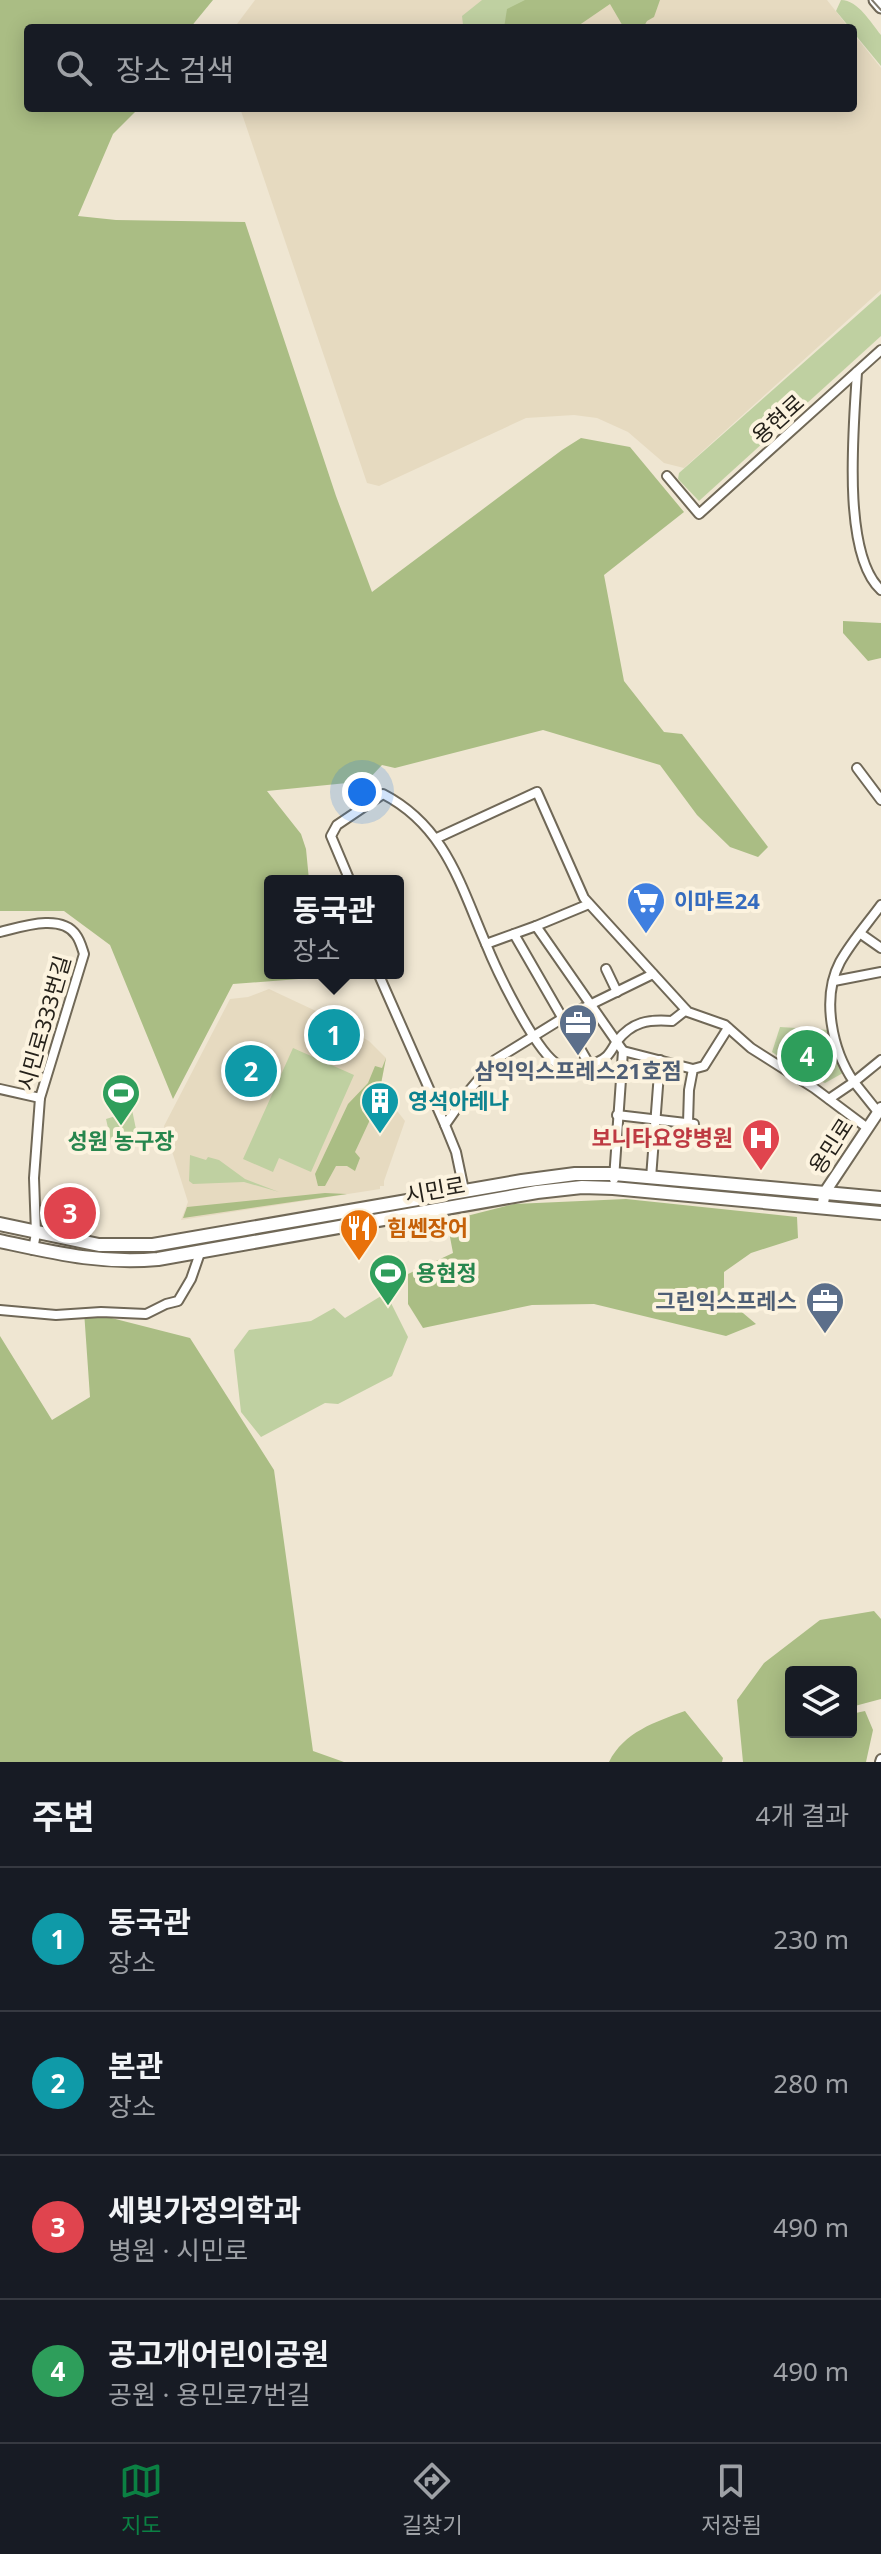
<!DOCTYPE html>
<html lang="ko">
<meta charset="utf-8">
<style>
:root{--surface:#171b24;--page:#242831;--text:#f1f3f6;--muted:#9ea1a6;--line:#363941;--accent:#0b8043}
body{margin:0;font-family:"Noto Sans","Noto Sans KR",sans-serif;background:var(--page);color:var(--text)}
.controls{position:absolute;right:24px;bottom:24px;display:grid;overflow:hidden;border-radius:8px;box-shadow:0 4px 20px #0003}
.controls button{width:72px;height:72px;display:grid;place-items:center;padding:0;border:0;border-bottom:2px solid var(--line);background:var(--surface);color:var(--text);font:40px sans-serif}
.you{position:absolute;left:362px;top:792px;width:28px;height:28px;margin:-20px;border:6px solid #fff;border-radius:50%;background:#1a73e8;box-shadow:0 0 0 12px #1a73e833}
.badge{display:grid;place-items:center;width:52px;height:52px;border-radius:50%;background:var(--accent);color:#fff;font-size:26px;font-weight:700}
.pin{position:absolute;translate:-50% -50%;border:4px solid #fff;box-shadow:0 2px 8px #0006}
.popup{position:absolute;left:264px;top:875px;width:140px;height:104px;box-sizing:border-box;display:grid;place-content:center;border-radius:8px;background:var(--surface);filter:drop-shadow(0 2px 6px #0005);font-size:26px;white-space:nowrap;color:var(--muted)}
.popup b{font-size:30px;color:var(--text)}
.popup::after{content:'';position:absolute;left:50%;top:100%;margin-left:-16px;border:16px solid transparent;border-top-color:var(--surface)}
.list{margin:0;padding:0;list-style:none}
h2{display:flex;justify-content:space-between;align-items:center;height:104px;margin:0;padding:0 32px;font-size:34px}
h2 small{font-size:26px;font-weight:400;color:var(--muted)}
.list li{display:grid;grid-template-columns:52px 1fr auto;gap:24px;align-items:center;box-sizing:border-box;height:144px;padding:0 32px;border-top:2px solid var(--line)}
.list b{display:block;font-size:30px;white-space:nowrap}
.list p{margin:0;font-size:26px;white-space:nowrap;color:var(--muted)}
.list em{font-size:26px;font-style:normal;color:var(--muted)}
.icon{flex:none;width:44px;height:44px;fill:none;stroke:currentColor;stroke-width:2;stroke-linecap:round;stroke-linejoin:round}
.map{position:relative;flex:none;width:881px;height:1762px;overflow:hidden}
.search{position:absolute;background:var(--surface);box-shadow:0 4px 20px #0003;left:24px;right:24px;top:24px;height:88px;display:flex;align-items:center;gap:20px;box-sizing:border-box;padding:0 28px;border-radius:8px;color:var(--muted);font-size:30px}
.sheet{height:680px;background:var(--surface)}
nav{display:flex;justify-content:space-around;align-items:center;box-sizing:border-box;height:112px;border-top:2px solid var(--line);background:var(--surface);font-size:22px;color:var(--muted)}
nav a{display:grid;justify-items:center;gap:4px}
nav .on{color:var(--accent)}
.map>svg:first-child{display:block}
.built{fill:#e6dac0}
.green{fill:#bfd0a1}
.forest{fill:#aabd84}
.lines{fill:none;stroke-linecap:round;stroke-linejoin:round}
.minor-casing{stroke:#706857;stroke-width:12}
.tertiary-casing{stroke:#706857;stroke-width:14}
.secondary-casing{stroke:#706857;stroke-width:15}
.primary-casing{stroke:#706857;stroke-width:16}
.minor{stroke:#fff;stroke-width:8}
.tertiary{stroke:#fff;stroke-width:10}
.secondary{stroke:#fff;stroke-width:11}
.primary{stroke:#fff;stroke-width:12}
.tram{stroke:#817b6e;stroke-width:2}
.labels{text-anchor:middle;stroke-width:8;stroke-linejoin:round;paint-order:stroke}
.street-label{font-size:22px;fill:#25211a;stroke:#fcf3df}
.shop-label{font-size:22px;font-weight:bold;fill:#366cbe;stroke:#fcf3df;text-anchor:start}
.service-label{font-size:22px;font-weight:bold;fill:#4e5e75;stroke:#fcf3df}
.culture-label{font-size:22px;font-weight:bold;fill:#0d838f;stroke:#fcf3df;text-anchor:start}
.health-label{font-size:22px;font-weight:bold;fill:#be3a42;stroke:#fcf3df;text-anchor:end}
.leisure-label{font-size:22px;font-weight:bold;fill:#27864d;stroke:#fcf3df}
.food-label{font-size:22px;font-weight:bold;fill:#c56008;stroke:#fcf3df;text-anchor:start}
</style>
<div class="map">
<svg width="881" height="1762" viewBox="0 0 881 1762">
<rect width="100%" height="100%" fill="#efe6d2"/>
<g class="built">
<polygon points="255,0 827,0 849,28 234,28"/>
<polygon points="853,33 881,68 881,290 684,468 664,463 628,432 597,418 574,415 526,418 379,486 367,483 240,108 853,108"/>
<polygon points="269,989 316,1011 369,1041 386,1058 380,1089 405,1121 384,1181 384,1186 380,1186 380,1189 181,1220 188,1202 164,1126 230,999 248,997"/>
</g>
<g class="green">
<polygon points="482,0 608,0 520,28 466,28 463,25 462,16"/>
<path d="M 841,0 C 858,0 871,23 881,35 L 881,66 L 853,32 L 853,28 L 850,28 L 836,11 Z"/>
<polygon points="881,294 881,336 699,501 678,479 679,473"/>
<polygon points="780,1027 829,1030 843,1073 825,1083 808,1076 772,1052"/>
<polygon points="293,1048 354,1075 311,1172 279,1158 273,1172 243,1159"/>
<polygon points="130,1100 137,1134 111,1141 106,1119 119,1115 117,1104"/>
<polygon points="190,1155 206,1160 208,1157 219,1160 245,1179 279,1192 244,1182 193,1184 189,1181"/>
<polygon points="386,1293 408,1337 392,1376 338,1404 325,1403 261,1437 241,1412 234,1350 249,1330 311,1321 334,1308 345,1318"/>
</g>
<g class="forest">
<polygon points="0,0 213,0 190,28 28,28 28,108 139,108 113,134 78,216 116,220 245,222 336,496 372,592 562,450 581,438 630,447 684,512 604,575 624,681 664,732 682,734 768,847 758,857 730,847 697,815 660,765 543,730 395,768 382,765 367,781 267,791 301,834 306,849 309,880 270,881 270,973 327,973 324,977 233,984 173,1099 110,945 64,911 0,911"/>
<polygon points="525,0 660,0 654,17 647,21 643,28 624,28 610,4 575,28 504,28 507,9"/>
<polygon points="843,621 881,623 881,658 868,661 843,633"/>
<polygon points="386,1058 380,1089 371,1093 385,1110 384,1112 375,1109 355,1152 360,1158 355,1171 347,1166 336,1166 325,1186 318,1186 315,1174 348,1104 368,1083 375,1066 382,1068"/>
<polygon points="325,1193 347,1194 183,1218 187,1207"/>
<polygon points="626,1199 797,1217 798,1238 751,1253 724,1272 724,1297 756,1324 726,1336 594,1304 532,1305 423,1328 408,1304 408,1274 453,1253 447,1221 514,1204"/>
<polygon points="84,1311 190,1338 274,1470 313,1751 344,1762 0,1762 0,1336 52,1420 90,1397"/>
<polygon points="874,1611 881,1619 881,1699 851,1707 851,1672 791,1672 791,1732 851,1732 851,1714 865,1711 873,1730 866,1762 743,1762 737,1700 764,1663 820,1620"/>
<path d="M 685,1711 L 723,1758 L 722,1762 L 609,1762 C 624,1732 655,1722 685,1711 Z"/>
</g>
<g class="lines">
<defs>
<g id="minor">
<path d="M 857,372 C 854,424 841,554 881,590"/>
<polyline points="667,476 699,514 881,350"/>
<polyline points="857,768 881,800"/>
<polyline points="437,838 537,792 584,898 688,1012 725,1025 751,1048 814,1088 866,1127"/>
<path d="M 350,881 L 331,836 L 337,825 L 383,794 C 445,826 460,884 486,944 L 536,926 L 623,1051 L 614,1179"/>
<path d="M 881,905 C 868,923 851,942 840,962 C 821,998 832,1050 854,1082 L 881,1060"/>
<polyline points="536,926 589,904"/>
<path d="M 0,932 C 21,927 61,913 76,935 C 80,940 82,948 84,954 L 40,1098 L 34,1178 L 36,1233 L 33,1250"/>
<polyline points="514,934 589,1064"/>
<polyline points="861,934 881,948"/>
<path d="M 486,944 C 496,969 537,1055 559,1065 C 570,1071 598,1065 607,1056 C 611,1052 614,1046 617,1041 C 632,1022 648,1019 672,1021 L 686,1010"/>
<polyline points="606,969 617,992"/>
<polyline points="378,973 445,1125"/>
<polyline points="834,981 881,972"/>
<polyline points="623,1051 693,1069"/>
<polyline points="0,1089 40,1098"/>
<polyline points="829,1099 854,1082 878,1112"/>
<polyline points="617,1115 694,1124"/>
<polyline points="688,1123 689,1090 693,1069 704,1066 728,1028"/>
<polyline points="651,1178 660,1060"/>
<polyline points="464,1190 456,1152 445,1125 468,1092 495,1060 563,1018 653,974"/>
<polyline points="0,1310 56,1315 101,1312 146,1314 166,1304 178,1301 191,1279 200,1253"/>
<polyline points="880,1762 881,1759"/>
</g>
<polyline id="tertiary" points="822,1208 825,1192 881,1108"/>
<polyline id="secondary" points="875,0 881,7"/>
<g id="primary">
<polyline points="0,1224 99,1245 153,1245 522,1181 575,1174 614,1174 881,1198"/>
<path d="M 0,1241 C 56,1253 100,1264 158,1259 L 537,1192 L 582,1187 L 613,1188 L 881,1213"/>
</g>
</defs>
<use href="#minor" class="minor-casing"/>
<use href="#tertiary" class="tertiary-casing"/>
<use href="#secondary" class="secondary-casing"/>
<use href="#primary" class="primary-casing"/>
<use href="#minor" class="minor"/>
<use href="#tertiary" class="tertiary"/>
<use href="#secondary" class="secondary"/>
<use href="#primary" class="primary"/>
<polyline class="tram" points="872,0 881,10"/>
</g>
<defs>
<symbol id="supermarket-pin" viewBox="-11 -11 22 30"><path d="M0 17L-7.5 6A9.5 9.5 0 1 1 7.5 6Z" fill="#3f7fe0" stroke="#fcf3df"/><path d="M-6-5.5h2.5l.6 2H6L4.5 2H-2.5L-4.4-4H-6ZM-1.5 3.2a1.3 1.3 0 1 0 .1 0ZM3 3.2a1.3 1.3 0 1 0 .1 0Z" fill="#fff"/></symbol>
<symbol id="office-pin" viewBox="-11 -11 22 30"><path d="M0 17L-7.5 6A9.5 9.5 0 1 1 7.5 6Z" fill="#5c6f8a" stroke="#fcf3df"/><path d="M-6-3h4V-5.5h4V-3h4V5H-6ZM-1-4.5V-3h2v-1.5ZM-6 0V1H6V0Z" fill="#fff"/></symbol>
<symbol id="stadium-pin" viewBox="-11 -11 22 30"><path d="M0 17L-7.5 6A9.5 9.5 0 1 1 7.5 6Z" fill="#2e9e5b" stroke="#fcf3df"/><path d="M0-5a6.5 5 0 1 0 0 10a6.5 5 0 1 0 0-10ZM-3.5-1.8h7v3.6h-7Z" fill="#fff"/></symbol>
<symbol id="building-pin" viewBox="-11 -11 22 30"><path d="M0 17L-7.5 6A9.5 9.5 0 1 1 7.5 6Z" fill="#0f9aa8" stroke="#fcf3df"/><path d="M-4-6H4V6H1V3H-1V6H-4ZM-2.5-4.3h1.7v1.8h-1.7ZM.8-4.3h1.7v1.8H.8ZM-2.5-1h1.7V.8h-1.7ZM.8-1h1.7V.8H.8Z" fill="#fff"/></symbol>
<symbol id="hospital-pin" viewBox="-11 -11 22 30"><path d="M0 17L-7.5 6A9.5 9.5 0 1 1 7.5 6Z" fill="#e0444e" stroke="#fcf3df"/><path d="M-5-5h3v3.5h4V-5h3V5h-3V1.5h-4V5h-3Z" fill="#fff"/></symbol>
<symbol id="restaurant-pin" viewBox="-11 -11 22 30"><path d="M0 17L-7.5 6A9.5 9.5 0 1 1 7.5 6Z" fill="#e8710a" stroke="#fcf3df"/><path d="M-5-6h1v4h1v-4h1v4h1v-4h1v5L-1.5 .5V6h-2V.5L-5-1ZM5-6V6H3V1.5H1.5Q1.5-4 5-6Z" fill="#fff"/></symbol>
</defs>
<g fill-rule="evenodd">
<use href="#supermarket-pin" x="624" y="879" width="44" height="60"/>
<use href="#office-pin" x="556" y="1001" width="44" height="60"/>
<use href="#stadium-pin" x="99" y="1071" width="44" height="60"/>
<use href="#building-pin" x="358" y="1079" width="44" height="60"/>
<use href="#hospital-pin" x="739" y="1116" width="44" height="60"/>
<use href="#restaurant-pin" x="337" y="1206" width="44" height="60"/>
<use href="#stadium-pin" x="366" y="1251" width="44" height="60"/>
<use href="#office-pin" x="803" y="1279" width="44" height="60"/>
</g>
<g class="labels">
<g class="street-label">
<text transform="translate(778 419) rotate(-42)" y="8">용현로</text>
<text transform="translate(44 1023) rotate(-74)" y="8">시민로333번길</text>
<text transform="translate(831 1146) rotate(-57)" y="8">용민로</text>
<text transform="translate(435 1190) rotate(-10)" y="8">시민로</text>
</g>
<g class="shop-label">
<text x="674" y="909">이마트24</text>
</g>
<g class="service-label">
<text x="578" y="1079">삼익익스프레스21호점</text>
<text x="797" y="1309" text-anchor="end">그린익스프레스</text>
</g>
<g class="culture-label">
<text x="408" y="1109">영석아레나</text>
</g>
<g class="health-label">
<text x="733" y="1146">보니타요양병원</text>
</g>
<g class="leisure-label">
<text x="121" y="1149">성원 농구장</text>
<text x="416" y="1281" text-anchor="start">용현정</text>
</g>
<g class="food-label">
<text x="387" y="1236">힘쎈장어</text>
</g>
</g>
</svg>
<div class="controls">
<button><svg class="icon" aria-label="layers" viewBox="0 0 24 24"><path d="M12 4l9 5-9 5-9-5zM3 14l9 5 9-5"/></svg></button>
</div>
<div class="you"></div>
<div class="pin badge" style="left:334px;top:1035px;background:#0f9aa8">1</div>
<div class="popup"><b>동국관</b>장소</div>
<div class="pin badge" style="left:251px;top:1071px;background:#0f9aa8">2</div>
<div class="pin badge" style="left:70px;top:1213px;background:#e0444e">3</div>
<div class="pin badge" style="left:807px;top:1056px;background:#2e9e5b">4</div>
<div class="search"><svg class="icon" aria-label="search" viewBox="0 0 24 24"><circle cx="10" cy="10" r="6"/><path d="M15 15l6 6"/></svg>장소 검색</div>
</div>
<section class="sheet">
<h2>주변<small>4개 결과</small></h2>
<ul class="list">
<li><span class="badge" style="background:#0f9aa8">1</span><div><b>동국관</b><p>장소</p></div><em>230 m</em></li>
<li><span class="badge" style="background:#0f9aa8">2</span><div><b>본관</b><p>장소</p></div><em>280 m</em></li>
<li><span class="badge" style="background:#e0444e">3</span><div><b>세빛가정의학과</b><p>병원 · 시민로</p></div><em>490 m</em></li>
<li><span class="badge" style="background:#2e9e5b">4</span><div><b>공고개어린이공원</b><p>공원 · 용민로7번길</p></div><em>490 m</em></li>
</ul>
</section>
<nav>
<a class="on"><svg class="icon" aria-label="map" viewBox="0 0 24 24"><path d="M3 6l6-2 6 2 6-2v14l-6 2-6-2-6 2zM9 4v14M15 6v14"/></svg>지도</a>
<a><svg class="icon" aria-label="directions" viewBox="0 0 24 24"><path d="M12 3l9 9-9 9-9-9zM9 14v-3h6M13 9l2 2-2 2"/></svg>길찾기</a>
<a><svg class="icon" aria-label="saved" viewBox="0 0 24 24"><path d="M7 4h10v16l-5-4-5 4z"/></svg>저장됨</a>
</nav>
